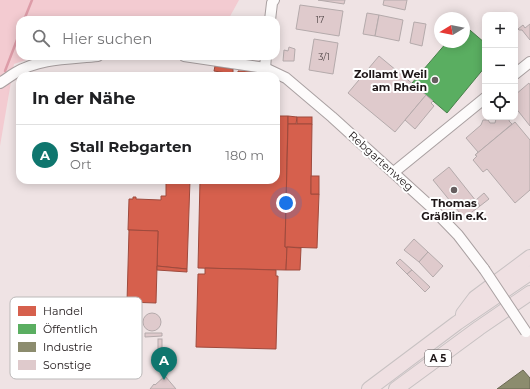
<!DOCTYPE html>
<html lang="de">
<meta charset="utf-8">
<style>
:root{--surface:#fff;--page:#f6f6f6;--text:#202124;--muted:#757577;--line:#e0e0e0;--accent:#0f766e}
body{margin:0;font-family:Montserrat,sans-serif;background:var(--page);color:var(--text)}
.controls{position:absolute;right:12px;top:12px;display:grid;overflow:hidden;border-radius:8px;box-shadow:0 2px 10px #0003}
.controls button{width:36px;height:36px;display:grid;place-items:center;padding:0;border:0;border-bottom:1px solid var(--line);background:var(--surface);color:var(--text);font:20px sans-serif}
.compass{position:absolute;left:434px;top:12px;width:36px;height:36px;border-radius:50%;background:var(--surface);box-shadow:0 2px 10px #0003;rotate:260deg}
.you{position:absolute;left:286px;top:203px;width:14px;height:14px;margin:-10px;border:3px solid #fff;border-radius:50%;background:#1a73e8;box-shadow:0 0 0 6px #1a73e833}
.badge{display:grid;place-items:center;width:26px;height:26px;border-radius:50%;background:var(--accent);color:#fff;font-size:13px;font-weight:700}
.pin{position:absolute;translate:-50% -33px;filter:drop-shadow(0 1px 2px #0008)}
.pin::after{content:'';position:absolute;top:21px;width:14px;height:12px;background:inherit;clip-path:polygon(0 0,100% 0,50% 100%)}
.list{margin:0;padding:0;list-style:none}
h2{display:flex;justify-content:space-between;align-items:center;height:52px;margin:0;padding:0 16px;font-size:17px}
h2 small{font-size:13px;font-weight:400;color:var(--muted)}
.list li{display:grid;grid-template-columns:26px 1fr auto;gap:12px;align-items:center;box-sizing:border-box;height:60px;padding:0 16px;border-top:1px solid var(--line)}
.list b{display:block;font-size:15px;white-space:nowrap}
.list p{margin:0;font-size:13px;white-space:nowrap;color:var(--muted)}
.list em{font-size:13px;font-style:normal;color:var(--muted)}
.icon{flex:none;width:22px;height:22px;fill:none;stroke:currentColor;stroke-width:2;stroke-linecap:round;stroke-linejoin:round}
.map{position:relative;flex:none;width:530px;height:389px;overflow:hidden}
.search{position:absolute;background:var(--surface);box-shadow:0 2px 10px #0003;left:16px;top:16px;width:264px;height:44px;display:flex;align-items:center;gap:10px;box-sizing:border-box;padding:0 14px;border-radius:12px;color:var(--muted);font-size:15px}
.panel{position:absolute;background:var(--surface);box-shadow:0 2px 10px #0003;left:16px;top:72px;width:264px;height:112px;border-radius:12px}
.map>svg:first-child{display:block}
.green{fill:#f3cbd1}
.shops{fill:#d6604d;stroke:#9e4a3d}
.public{fill:#5aae61;stroke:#48804b}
.industry{fill:#8c8c6e;stroke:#6b6954}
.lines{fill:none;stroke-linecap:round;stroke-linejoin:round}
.stream{stroke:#dd9ca8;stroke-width:2.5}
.building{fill:#dfcacc;stroke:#b4aaab}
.minor-casing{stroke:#a9a0a1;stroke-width:12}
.highway-casing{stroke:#c8c2c3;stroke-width:16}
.minor{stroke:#fdfbfb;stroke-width:10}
.highway{stroke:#efe0e2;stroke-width:14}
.minor-bridge-casing{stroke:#a9a0a1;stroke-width:12;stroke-linecap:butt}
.minor-bridge{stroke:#fdfbfb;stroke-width:10}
.poi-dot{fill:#665e5f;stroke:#fff;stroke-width:1.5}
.labels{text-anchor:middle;stroke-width:4;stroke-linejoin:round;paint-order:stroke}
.number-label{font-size:9px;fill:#504546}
.shield{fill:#fff;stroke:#615c5d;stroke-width:1}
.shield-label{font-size:10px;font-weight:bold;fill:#1d1617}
.poi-label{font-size:11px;font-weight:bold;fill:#1d1617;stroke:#fff;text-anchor:end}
.street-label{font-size:11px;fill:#1d1617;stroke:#fff}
.key{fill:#fff;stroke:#bbb9b9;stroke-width:1}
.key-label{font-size:11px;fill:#1d1617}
</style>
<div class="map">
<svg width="530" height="389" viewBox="0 0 530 389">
<rect width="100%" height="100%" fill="#efe3e4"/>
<polygon class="green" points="0,0 239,0 228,20 156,20 148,16 147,20 20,20 20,56 38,56 14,64 0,146"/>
<g class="shops">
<polygon points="215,66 233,69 233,74 214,71"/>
<polygon points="238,71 252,71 252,74 264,74 265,76 238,76"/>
<polygon points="276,116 288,116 285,247 287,247 286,270 198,268 200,180 276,180"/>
<polygon points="288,116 297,117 296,124 288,124"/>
<rect x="297" y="117" width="15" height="7"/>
<polygon points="288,124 312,124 311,194 319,194 317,248 285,247"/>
<rect x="311" y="176" width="8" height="18"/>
<polygon points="166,180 190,180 187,269 157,266 158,231 128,230 129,199 133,199 133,197 136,197 136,199 161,200 161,196 166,196"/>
<polygon points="129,230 158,231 156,303 127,302"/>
<polygon points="287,247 301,248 300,270 286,270"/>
<polygon points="157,266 187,269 187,272 157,270"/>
<polygon points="205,268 276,270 276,276 278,276 276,349 196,347 198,274 205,274"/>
</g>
<polygon class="public" points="464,25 485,43 485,67 447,113 412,83 447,42 464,42"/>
<polygon class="industry" points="523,370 530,378 530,389 497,389"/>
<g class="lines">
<g class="stream">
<polyline points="24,20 32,0"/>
<polyline points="5,71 20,32"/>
</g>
</g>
<g class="building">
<polygon points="318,0 345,0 344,4"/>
<polygon points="384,0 407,0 405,10 383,5"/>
<polygon points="300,5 343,11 339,36 296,29"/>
<polygon points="367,13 379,15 375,36 363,34"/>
<polygon points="379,15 403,20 399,41 375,36"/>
<polygon points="414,22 426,24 422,46 410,43"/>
<polygon points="530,24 530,40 522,30 519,30 518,29 523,25 525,28"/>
<polygon points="314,39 338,43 333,74 309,70"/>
<polygon points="289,47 295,49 294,61 283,61 284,50 288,51"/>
<polygon points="379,56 426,95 395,132 348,93"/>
<polygon points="529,83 530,85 530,126 515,107 515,95"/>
<polygon points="426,95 433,101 431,103 434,106 415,129 405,120"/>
<polygon points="495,117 510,117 509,121 512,124 475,155 478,152 466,138 481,125 483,120 488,120 490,123 495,123 496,119"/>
<polygon points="515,122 530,140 530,190 515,203 487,169 483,172 473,160 477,156 475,155"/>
<polygon points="449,167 480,206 464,218 433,180"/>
<polygon points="484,193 489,199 480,206 476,200"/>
<polygon points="414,239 428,252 419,262 404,250"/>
<polygon points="428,252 443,266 433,277 419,262"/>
<polygon points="400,259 412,270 407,274 396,263"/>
<polygon points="412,270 430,287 425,292 407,274"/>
<circle cx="152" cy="322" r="9"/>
<polygon points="145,333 162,333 162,336 145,337"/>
<rect x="158" y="339" width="4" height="11"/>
<polygon points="165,357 167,359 164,362 163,361 155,362 154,358"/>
<polygon points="165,376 176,389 150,389 154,384 155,385"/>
</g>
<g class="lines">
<defs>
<g id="minor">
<polyline points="270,20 272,3 274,0"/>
<polyline points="184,56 265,68 286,78 332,117 430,206 458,235 484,269"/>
<polyline points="265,68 266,56"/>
<polyline points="515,74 530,62"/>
<path d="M 0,83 C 5,80 10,76 15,73 C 40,58 71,59 98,56"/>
<polyline points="394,172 485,98"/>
</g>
<g id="highway">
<polyline points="463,314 475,298 530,257"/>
<polyline points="369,389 457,323 530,273"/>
<polyline points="396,389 479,328 530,293"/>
</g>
</defs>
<use href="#minor" class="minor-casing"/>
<use href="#highway" class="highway-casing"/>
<use href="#minor" class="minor"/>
<use href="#highway" class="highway"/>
<defs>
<polyline id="minor-bridge" points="484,269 526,332"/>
</defs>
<use href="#minor-bridge" class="minor-bridge-casing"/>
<use href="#minor-bridge" class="minor-bridge"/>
</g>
<g class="poi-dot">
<circle cx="435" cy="80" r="4"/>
<circle cx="454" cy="190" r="4"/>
</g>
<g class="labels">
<g class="number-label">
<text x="320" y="23">17</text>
<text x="324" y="60">3/1</text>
</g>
<rect class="shield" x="425" y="350" width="26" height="16" rx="3"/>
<g class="shield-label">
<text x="438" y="362">A 5</text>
</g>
<g class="poi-label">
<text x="427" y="78">Zollamt Weil<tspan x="427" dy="13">am Rhein</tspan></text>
<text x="454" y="207" text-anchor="middle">Thomas<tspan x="454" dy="13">Gräßlin e.K.</tspan></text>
</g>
<g class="street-label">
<text transform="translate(381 161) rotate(42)" y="4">Rebgartenweg</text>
</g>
</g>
<rect x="10" y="297" width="132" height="82" rx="6" class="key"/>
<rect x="18" y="306" width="18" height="10" fill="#d6604d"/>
<rect x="18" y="324" width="18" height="10" fill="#5aae61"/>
<rect x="18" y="342" width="18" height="10" fill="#8c8c6e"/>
<rect x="18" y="360" width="18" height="10" fill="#dfcacc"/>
<g class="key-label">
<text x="43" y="315">Handel</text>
<text x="43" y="333">Öffentlich</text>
<text x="43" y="351">Industrie</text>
<text x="43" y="369">Sonstige</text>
</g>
</svg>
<div class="controls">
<button>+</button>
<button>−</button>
<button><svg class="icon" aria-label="locate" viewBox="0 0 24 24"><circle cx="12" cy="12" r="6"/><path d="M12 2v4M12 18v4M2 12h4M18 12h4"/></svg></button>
</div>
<svg class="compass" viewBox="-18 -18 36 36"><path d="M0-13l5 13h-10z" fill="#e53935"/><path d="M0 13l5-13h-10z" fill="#757577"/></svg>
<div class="you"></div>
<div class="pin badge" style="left:164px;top:380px">A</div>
<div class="search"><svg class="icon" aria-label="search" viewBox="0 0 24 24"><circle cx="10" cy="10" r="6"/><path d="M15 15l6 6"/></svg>Hier suchen</div>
<section class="panel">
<h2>In der Nähe<small></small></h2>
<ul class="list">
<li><span class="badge">A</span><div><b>Stall Rebgarten</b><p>Ort</p></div><em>180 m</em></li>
</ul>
</section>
</div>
